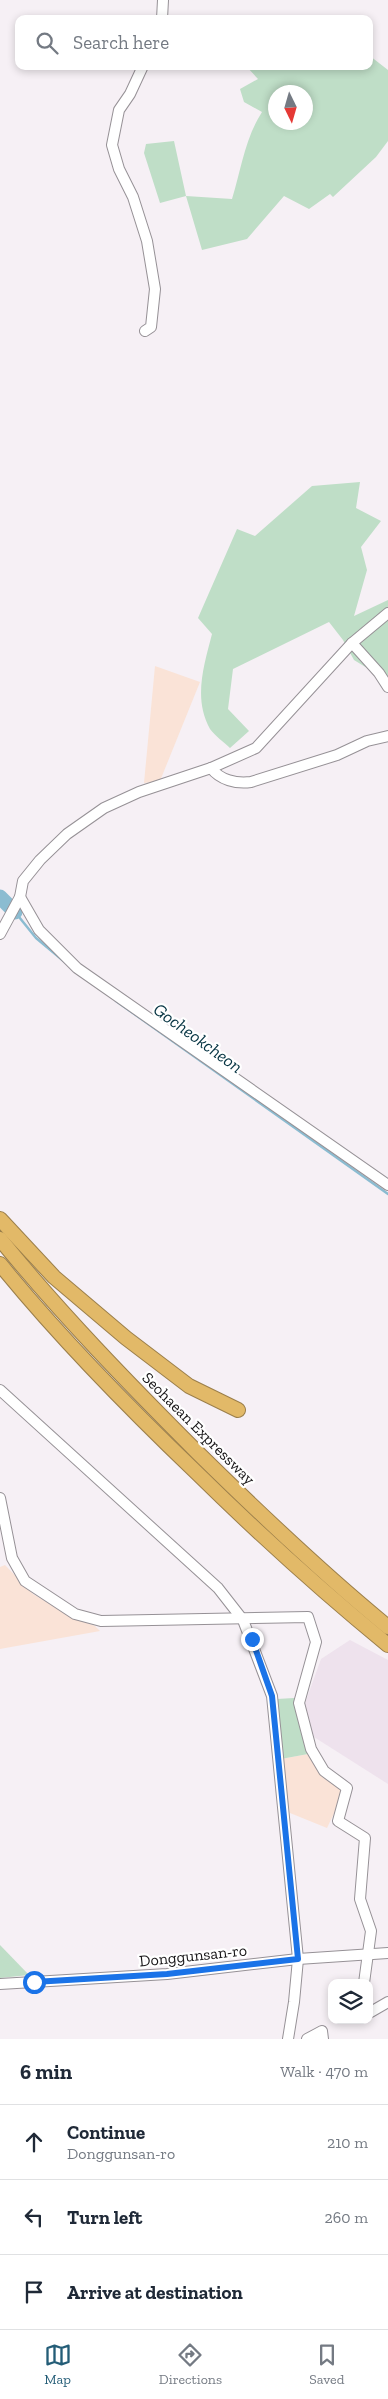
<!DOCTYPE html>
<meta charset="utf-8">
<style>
:root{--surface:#fff;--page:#f6f6f7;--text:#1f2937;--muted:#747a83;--line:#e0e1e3;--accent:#245d77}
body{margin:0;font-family:"Zilla Slab",serif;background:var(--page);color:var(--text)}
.controls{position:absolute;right:15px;bottom:15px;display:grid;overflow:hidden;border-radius:10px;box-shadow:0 2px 8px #0003}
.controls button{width:45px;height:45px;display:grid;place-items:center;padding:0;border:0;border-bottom:1px solid var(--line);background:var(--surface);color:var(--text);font:25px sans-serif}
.compass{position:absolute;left:268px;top:85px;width:45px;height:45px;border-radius:50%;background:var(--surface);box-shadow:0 2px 8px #0003;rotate:175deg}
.stop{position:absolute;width:15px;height:15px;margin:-11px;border:4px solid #1a73e8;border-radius:50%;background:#fff}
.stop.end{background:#1a73e8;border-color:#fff;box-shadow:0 1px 5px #0008}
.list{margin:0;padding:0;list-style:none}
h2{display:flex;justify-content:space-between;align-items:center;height:65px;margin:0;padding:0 20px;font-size:21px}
h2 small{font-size:16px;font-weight:400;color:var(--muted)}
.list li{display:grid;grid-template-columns:32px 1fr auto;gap:15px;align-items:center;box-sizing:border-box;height:75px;padding:0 20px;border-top:1px solid var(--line)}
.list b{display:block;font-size:19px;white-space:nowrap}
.list p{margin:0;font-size:16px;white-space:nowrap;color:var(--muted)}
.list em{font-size:16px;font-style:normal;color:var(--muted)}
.icon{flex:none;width:28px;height:28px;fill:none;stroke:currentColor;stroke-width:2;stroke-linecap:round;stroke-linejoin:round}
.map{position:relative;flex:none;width:388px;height:2039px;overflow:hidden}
.search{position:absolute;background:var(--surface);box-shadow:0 2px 8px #0003;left:15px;right:15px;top:15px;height:55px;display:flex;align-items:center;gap:12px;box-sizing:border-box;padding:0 18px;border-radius:10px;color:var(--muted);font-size:19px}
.sheet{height:290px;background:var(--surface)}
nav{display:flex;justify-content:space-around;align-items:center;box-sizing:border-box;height:70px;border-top:1px solid var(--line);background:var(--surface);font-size:14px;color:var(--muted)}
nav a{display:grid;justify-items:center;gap:2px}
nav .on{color:var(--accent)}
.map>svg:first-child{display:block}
.commercial{fill:#fae3d7}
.built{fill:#eee2ed}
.green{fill:#bfdec7;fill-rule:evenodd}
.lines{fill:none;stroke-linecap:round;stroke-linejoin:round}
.stream{stroke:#8bbcd1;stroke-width:2.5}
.river{stroke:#8bbcd1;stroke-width:15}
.minor-casing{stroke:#969196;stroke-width:12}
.highway-casing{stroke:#9b7f4b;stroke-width:16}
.minor{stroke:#fff;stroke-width:10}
.highway{stroke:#e2b968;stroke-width:14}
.route{stroke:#1a73e8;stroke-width:6}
.labels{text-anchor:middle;stroke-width:4.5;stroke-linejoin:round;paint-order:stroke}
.street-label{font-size:16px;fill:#161416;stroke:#fff}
.water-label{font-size:18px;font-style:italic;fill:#053342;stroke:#fff}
</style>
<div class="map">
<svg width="388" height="2039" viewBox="0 0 388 2039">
<rect width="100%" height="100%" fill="#f6f0f5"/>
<g class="commercial">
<polygon points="155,666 200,682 160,781 144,783"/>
<polygon points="5,1565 33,1594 73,1618 95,1626 100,1631 0,1649 0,1567"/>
<polygon points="308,1754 344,1792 327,1828 290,1813 281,1759"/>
</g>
<polygon class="built" points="350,1640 388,1660 388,1784 314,1737 304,1706 321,1659"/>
<g class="green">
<path d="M 370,56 L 388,70 L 388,141 L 376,157 L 333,197 L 330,194 L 309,209 L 284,196 L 247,239 L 202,250 L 186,196 L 160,203 L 144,153 L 146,144 L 174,141 L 186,196 L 232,199 C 241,170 245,138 262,112 L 244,102 L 240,89 L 258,79 L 246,66 L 369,66 ZM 276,92 L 306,92 L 306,122 L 276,122 Z"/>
<path d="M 360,482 L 356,508 L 381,521 L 361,547 L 367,570 L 354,616 L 388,600 L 388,681 L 354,660 L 343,640 L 329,622 L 233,669 L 228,709 L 249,731 L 230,748 C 224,742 215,736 210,729 C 193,699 204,665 212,634 L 198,618 L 237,529 L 255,536 L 312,486 Z"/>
<polygon points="294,1698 308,1754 281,1759 277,1699"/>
<polygon points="0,1945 29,1975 0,1978"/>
</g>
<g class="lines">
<g class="stream">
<polyline points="15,912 36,938 66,963"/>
<polyline points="116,1001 388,1194"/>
</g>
<polyline class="river" points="0,897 15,912"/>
<defs>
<g id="minor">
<polyline points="162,19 163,0"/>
<polyline points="143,66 130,94 119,110 112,145 119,169 133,197 147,241 155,289 151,327 145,331"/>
<polyline points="352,643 379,673 388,687"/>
<path d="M 211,768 C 220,780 236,784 251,782 L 337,755 L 367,741 L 388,736"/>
<polyline points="20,897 39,930 77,968 388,1185"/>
<polyline points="0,934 20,897 23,881 40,860 67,834 104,808 139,792 211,768 256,748 352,643 388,613"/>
<polyline points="0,1390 218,1588 243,1620 272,1696 298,1959 294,2002 288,2039"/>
<polyline points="0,1498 12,1558 25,1581 75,1614 101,1621 308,1617 316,1642 299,1703 311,1749 324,1771 347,1788 338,1821 365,1838 360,1899 371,1931 364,1983"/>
<polyline points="0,1984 167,1974 298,1959 388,1953"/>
<polyline points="369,2013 388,2002"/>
<polyline points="307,2039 322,2031 323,2039"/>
</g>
<g id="highway">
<polyline points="0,1219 54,1277 126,1338 189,1386 238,1410"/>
<path d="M 0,1239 C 61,1314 129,1384 198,1453 C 259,1513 322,1573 388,1627"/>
<path d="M 0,1264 C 60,1338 128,1407 197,1473 C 258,1533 322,1591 388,1645"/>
</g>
</defs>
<use href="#minor" class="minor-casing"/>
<use href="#highway" class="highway-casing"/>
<use href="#minor" class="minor"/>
<use href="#highway" class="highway"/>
</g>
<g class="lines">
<polyline class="route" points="34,1982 167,1974 298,1959 272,1696 252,1639"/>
</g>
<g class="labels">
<g class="street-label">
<text transform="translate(199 1428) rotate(45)" y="6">Seohaean Expressway</text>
<text transform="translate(193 1955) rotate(-6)" y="6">Donggunsan-ro</text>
</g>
<g class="water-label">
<text transform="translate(198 1038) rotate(36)" y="6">Gocheokcheon</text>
</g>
</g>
</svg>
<div class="controls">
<button><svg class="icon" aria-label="layers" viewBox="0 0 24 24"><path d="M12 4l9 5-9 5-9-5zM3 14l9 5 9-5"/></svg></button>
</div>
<svg class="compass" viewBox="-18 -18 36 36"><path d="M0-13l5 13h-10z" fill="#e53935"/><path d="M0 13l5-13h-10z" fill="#747a83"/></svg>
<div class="stop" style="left:34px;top:1982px"></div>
<div class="stop end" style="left:252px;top:1639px"></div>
<div class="search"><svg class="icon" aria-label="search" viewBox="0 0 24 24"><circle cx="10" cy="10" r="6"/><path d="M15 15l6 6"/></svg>Search here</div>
</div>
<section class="sheet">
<h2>6 min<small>Walk · 470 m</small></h2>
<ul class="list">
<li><svg class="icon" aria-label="ahead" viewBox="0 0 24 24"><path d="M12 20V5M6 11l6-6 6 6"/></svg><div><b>Continue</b><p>Donggunsan-ro</p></div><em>210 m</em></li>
<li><svg class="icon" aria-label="left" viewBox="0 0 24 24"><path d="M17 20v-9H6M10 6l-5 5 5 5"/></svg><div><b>Turn left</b></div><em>260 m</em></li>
<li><svg class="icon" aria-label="arrive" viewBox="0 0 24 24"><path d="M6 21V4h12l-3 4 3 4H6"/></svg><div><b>Arrive at destination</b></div></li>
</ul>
</section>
<nav>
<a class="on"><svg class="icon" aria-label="map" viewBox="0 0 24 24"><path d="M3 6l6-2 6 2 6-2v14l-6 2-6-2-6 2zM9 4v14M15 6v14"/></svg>Map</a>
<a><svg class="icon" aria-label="directions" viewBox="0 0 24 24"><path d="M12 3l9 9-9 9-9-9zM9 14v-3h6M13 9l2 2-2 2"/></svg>Directions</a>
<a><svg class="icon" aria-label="saved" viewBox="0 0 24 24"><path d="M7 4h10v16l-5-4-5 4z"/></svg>Saved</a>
</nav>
